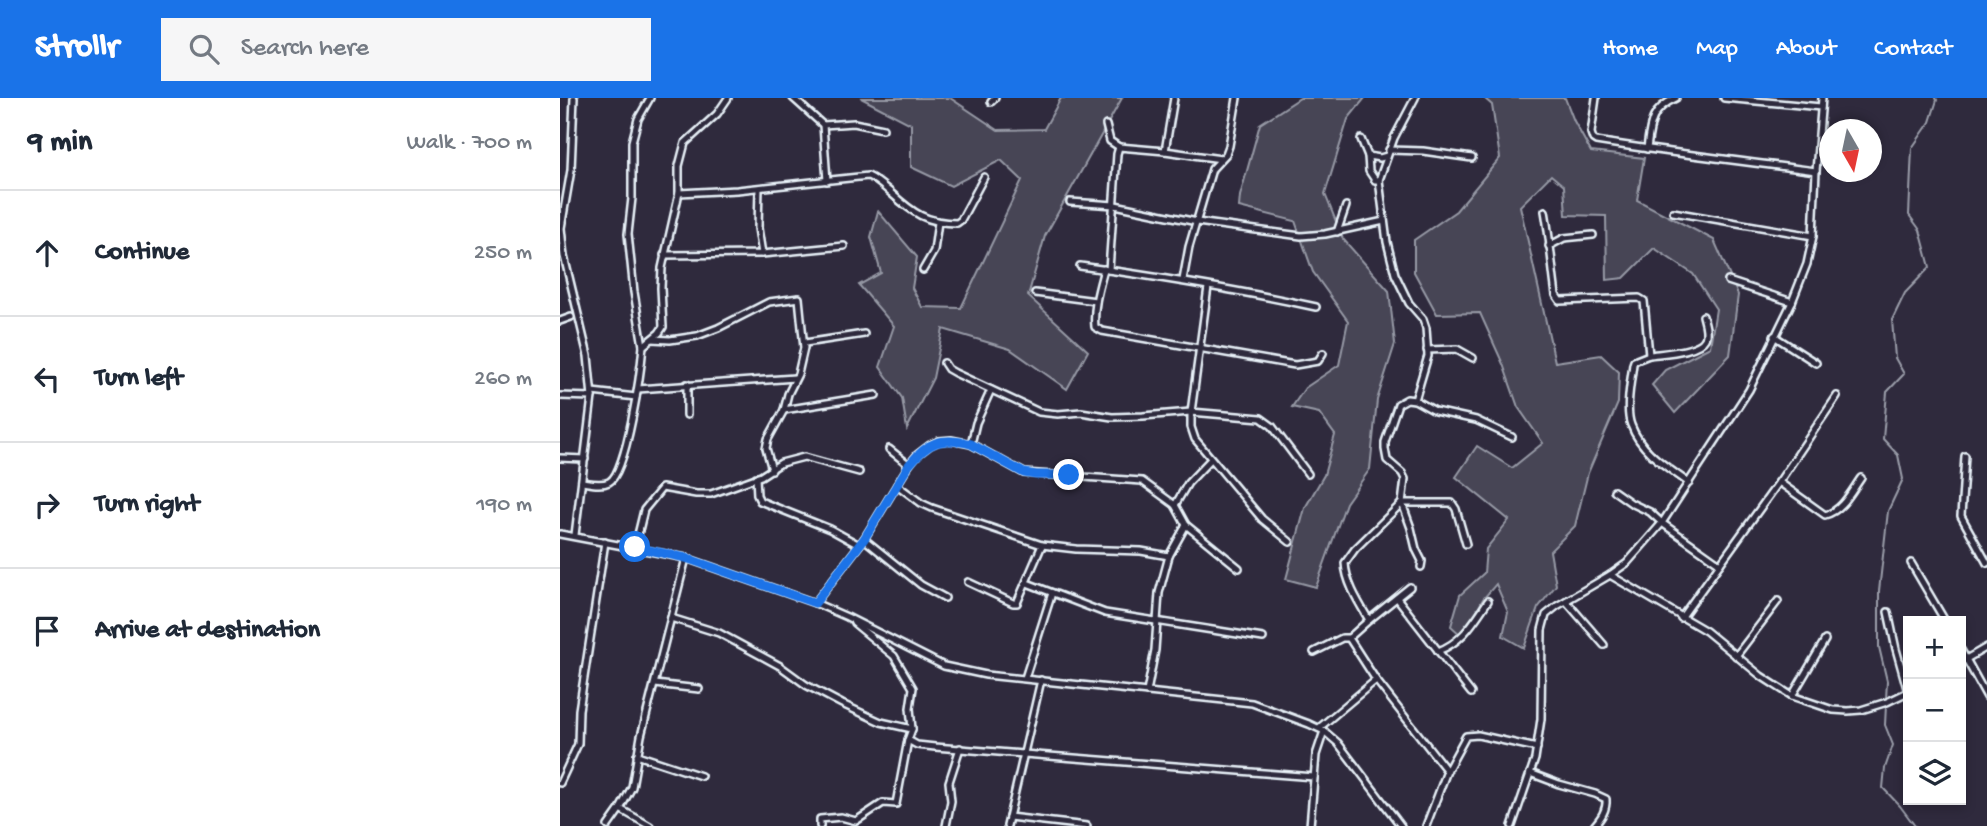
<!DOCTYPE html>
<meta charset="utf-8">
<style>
:root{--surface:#fff;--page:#f6f6f7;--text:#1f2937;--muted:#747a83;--line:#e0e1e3;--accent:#1a73e8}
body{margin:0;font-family:"Gochi Hand",sans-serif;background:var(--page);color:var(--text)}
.controls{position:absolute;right:21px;bottom:21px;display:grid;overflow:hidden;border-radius:0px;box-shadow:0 4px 10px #0003}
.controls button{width:63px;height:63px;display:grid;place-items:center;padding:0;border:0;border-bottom:2px solid var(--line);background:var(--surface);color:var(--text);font:35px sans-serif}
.compass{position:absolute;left:1259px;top:21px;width:63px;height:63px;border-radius:50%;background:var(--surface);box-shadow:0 4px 10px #0003;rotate:171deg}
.stop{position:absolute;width:21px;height:21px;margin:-16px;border:5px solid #1a73e8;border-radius:50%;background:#fff}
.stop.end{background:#1a73e8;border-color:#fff;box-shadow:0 2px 7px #0008}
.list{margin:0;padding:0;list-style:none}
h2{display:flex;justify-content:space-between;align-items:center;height:91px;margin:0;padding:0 28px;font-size:30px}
h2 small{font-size:23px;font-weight:400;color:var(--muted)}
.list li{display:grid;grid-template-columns:46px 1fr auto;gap:21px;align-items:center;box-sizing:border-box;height:126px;padding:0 28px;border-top:2px solid var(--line)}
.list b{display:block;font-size:26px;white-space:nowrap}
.list em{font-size:23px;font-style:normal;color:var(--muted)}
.icon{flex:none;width:38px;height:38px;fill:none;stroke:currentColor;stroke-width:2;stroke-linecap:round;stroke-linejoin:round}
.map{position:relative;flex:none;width:1427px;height:728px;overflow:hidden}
header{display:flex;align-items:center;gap:42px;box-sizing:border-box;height:98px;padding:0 35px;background:var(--accent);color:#fff}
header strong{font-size:33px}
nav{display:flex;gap:38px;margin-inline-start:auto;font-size:24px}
.search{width:490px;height:63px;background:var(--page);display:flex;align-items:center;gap:18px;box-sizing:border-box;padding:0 24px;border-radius:0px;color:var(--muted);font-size:26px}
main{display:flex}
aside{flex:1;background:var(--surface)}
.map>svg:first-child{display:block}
.green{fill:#464455;stroke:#979aa6;stroke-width:2}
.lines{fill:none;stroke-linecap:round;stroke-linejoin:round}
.stream{stroke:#9c9fab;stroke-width:2}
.minor-casing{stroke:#e8f1f8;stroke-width:10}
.minor{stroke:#2f2a3d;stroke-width:5}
.route{stroke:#1a73e8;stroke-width:9}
</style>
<header>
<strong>Strollr</strong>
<div class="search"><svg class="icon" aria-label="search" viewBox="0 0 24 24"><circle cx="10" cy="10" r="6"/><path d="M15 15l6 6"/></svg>Search here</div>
<nav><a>Home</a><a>Map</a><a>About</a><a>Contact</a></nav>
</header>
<main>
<aside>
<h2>9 min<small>Walk · 700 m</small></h2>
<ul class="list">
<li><svg class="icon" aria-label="ahead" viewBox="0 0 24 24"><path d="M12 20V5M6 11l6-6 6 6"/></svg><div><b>Continue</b></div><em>250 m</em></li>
<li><svg class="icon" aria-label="left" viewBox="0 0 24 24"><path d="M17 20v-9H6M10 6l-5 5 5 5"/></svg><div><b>Turn left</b></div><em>260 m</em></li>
<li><svg class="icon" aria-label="right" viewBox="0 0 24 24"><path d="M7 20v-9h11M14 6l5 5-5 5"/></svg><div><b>Turn right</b></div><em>190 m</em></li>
<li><svg class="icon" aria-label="arrive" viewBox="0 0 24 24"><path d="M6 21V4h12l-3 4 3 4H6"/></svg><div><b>Arrive at destination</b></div></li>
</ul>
</aside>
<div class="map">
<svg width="1427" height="728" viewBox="0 0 1427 728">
<rect width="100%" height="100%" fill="#2f2a3d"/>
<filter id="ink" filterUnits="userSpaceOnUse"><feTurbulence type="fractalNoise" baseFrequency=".0143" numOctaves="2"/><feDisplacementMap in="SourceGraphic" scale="14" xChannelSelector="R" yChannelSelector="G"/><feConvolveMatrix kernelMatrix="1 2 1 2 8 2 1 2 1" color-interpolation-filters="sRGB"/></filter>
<g filter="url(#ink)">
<g class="green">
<polygon points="301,0 390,0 438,32 484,31 501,0 562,0 485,138 468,198 528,253 507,291 450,251 383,231 373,280 347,331 342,300 320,269 334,228 299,187 321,175 311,139 318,113 357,159 352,190 362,209 401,210 462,82 441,62 391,88 351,69 351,26"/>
<polygon points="740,0 805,0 788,21 765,96 783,141 829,193 835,246 817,302 810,371 786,405 756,489 726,481 745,410 764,377 775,337 759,315 732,309 745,290 779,267 788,223 753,174 735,123 679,109 680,98 700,26"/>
<polygon points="924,0 1005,0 1014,23 1031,54 1084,60 1077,102 1154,142 1178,197 1170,257 1115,315 1092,287 1105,272 1150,249 1156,211 1133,176 1094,150 1064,180 1047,182 1046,118 1006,117 1004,88 991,77 960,108 995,264 1041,257 1059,274 1058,305 1028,375 1015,428 990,453 996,487 978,510 964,550 943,538 948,514 936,486 923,501 903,539 891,528 900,497 924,475 926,451 949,422 896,379 917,348 952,370 983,345 958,309 943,266 920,215 877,216 854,174 854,142 896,113 940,60 932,7"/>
</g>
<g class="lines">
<g class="stream">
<polyline points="1326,601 1327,583 1319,549 1319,493 1328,413 1343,381 1338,357 1323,341 1327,294 1344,276 1335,260 1332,222 1345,195 1370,169 1360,132 1349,117 1352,50 1370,24 1377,2 1376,0"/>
<polyline points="1326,607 1325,627 1333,647 1325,670 1323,690 1340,708 1355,728"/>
</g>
<defs>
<g id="minor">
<polyline points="14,0 11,72 1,130 4,158 28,258 32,299 15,437"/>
<polyline points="233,0 263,27 267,83"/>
<path d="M 1036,0 L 1031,35 L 1033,41 L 1036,43 C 1109,55 1183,63 1256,73"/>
<polyline points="1164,0 1261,9"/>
<polyline points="431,4 435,0"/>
<polyline points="263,27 294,25 323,31"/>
<polyline points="546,27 550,43 559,49"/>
<polyline points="801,41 808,58 820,60 827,58"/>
<path d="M 1087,51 C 1090,26 1091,11 1116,0"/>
<polyline points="829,52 863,53 912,60"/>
<polyline points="605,53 614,0"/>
<polyline points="808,58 809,73 815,82 819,82"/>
<polyline points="199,90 198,130 202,156"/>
<path d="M 119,95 L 177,92 L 308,78 C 317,82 324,89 331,95 C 353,115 366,125 397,125 L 401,122 L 424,79"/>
<polyline points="510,104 555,107 637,124 741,138 765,136 824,123"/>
<path d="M 985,113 C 990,141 992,169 996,197 L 1000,203 L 1079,200 L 1084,203 L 1089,257 L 1074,263 L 1073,266 C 1071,283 1065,312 1071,327 C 1081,354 1107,369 1129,385"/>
<polyline points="1113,114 1253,138"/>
<polyline points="777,134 786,108"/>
<polyline points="989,148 1004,140 1033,137"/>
<polyline points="104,157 202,156 284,148"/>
<path d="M 520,168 C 599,179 678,192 756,209"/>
<path d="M 544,171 C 539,190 533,209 535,229 L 542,233 L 735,267 L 758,263 L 763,255"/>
<polyline points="363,172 374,153 378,124"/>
<polyline points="549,172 557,56 559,49 605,53 661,61"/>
<polyline points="623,182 629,149 652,71 666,56 669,48 677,0"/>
<polyline points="1168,183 1232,204"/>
<polyline points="648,189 631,314 631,329 635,341 702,421 730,444"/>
<polyline points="475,195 536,203"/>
<polyline points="0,223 11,219"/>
<polyline points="1214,238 1256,265"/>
<polyline points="92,241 110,242 137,238 158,230 209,204 239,200 244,250 238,276 228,296 224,312 208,341 206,350 212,372"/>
<polyline points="245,245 304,236"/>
<polyline points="83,248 74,194 68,136 72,100 72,44 78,21 90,0"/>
<polyline points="867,252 897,251 913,260"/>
<path d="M 1089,257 C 1102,255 1138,254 1145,241 C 1148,234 1145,225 1143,218"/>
<polyline points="384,265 388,271 395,275 479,314 498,316 521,314 552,319 583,318 631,314 701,320 712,328 748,376"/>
<polyline points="127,286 127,317"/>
<polyline points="78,291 235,280"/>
<polyline points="32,294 76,299"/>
<polyline points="0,298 32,299"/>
<polyline points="855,302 868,258 866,230 863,221 849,205 835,176 827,144 819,82 834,40 855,0"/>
<polyline points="224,312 316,297"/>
<polyline points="411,346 416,325 431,292"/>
<polyline points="329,351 349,367"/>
<polyline points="1405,358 1401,418 1427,465"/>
<polyline points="0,360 25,361"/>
<polyline points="196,379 197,397 200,403 270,431 299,447"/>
<path d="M 22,384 C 30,385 41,388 49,384 C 67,375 81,271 83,248 L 99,235 L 103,229 L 101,190 L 102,170 L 119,95 L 119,68 L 125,45 L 157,16 L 168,0"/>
<path d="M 1219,384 L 1265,417 C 1282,413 1291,394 1301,380"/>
<polyline points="337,387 361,405 372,410 482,447 516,451 581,453 609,458"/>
<polyline points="1054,393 1071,405 1090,414 1102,425 1160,466"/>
<polyline points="615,407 628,385 651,361"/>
<polyline points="0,436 126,460 255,505 287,519 384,568 426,577 692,605 749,626 764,633 778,645 841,728"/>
<polyline points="304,441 361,487 385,500"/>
<polyline points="75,449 84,412 102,390 136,396 151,396 201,378 221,365 244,359 299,374"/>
<polyline points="1351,465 1385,523"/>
<polyline points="861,469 862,463 856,451 851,430 842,405 845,381 842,375 827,362 825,351 825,344 838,306 847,301 855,302 875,313 916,322 952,339"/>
<polyline points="1050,477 1146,533 1201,578 1232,598 1273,612 1288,613 1301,612 1327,604 1348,594"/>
<polyline points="408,484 453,505 457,505 482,447"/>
<polyline points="467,485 545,515 703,540"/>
<polyline points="837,500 911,595"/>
<polyline points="1006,503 1044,547"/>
<polyline points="255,505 304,441 349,367 357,357 370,347 379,343 391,342 411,346 464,375 582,383 615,407 626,427 679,470"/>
<polyline points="1328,514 1336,551 1348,594"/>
<polyline points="111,520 159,535 220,568 246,587 282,606 321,624 352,631"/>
<polyline points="1121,520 1219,384 1277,298"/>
<path d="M 809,522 C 799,505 786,485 785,465 L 795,451 L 842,405 L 892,405 L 896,411 L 906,446"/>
<polyline points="789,540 816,582 887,673"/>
<polyline points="1401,552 1427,599"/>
<path d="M 878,553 C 903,544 914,523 928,503"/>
<polyline points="754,554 782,540 789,540 809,522 850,489"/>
<polyline points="1176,558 1218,503"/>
<polyline points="1401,564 1427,549"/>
<polyline points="465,580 492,495"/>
<polyline points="95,586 139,591"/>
<polyline points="587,594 595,552 599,495 609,458 626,427"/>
<polyline points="1232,598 1265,542"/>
<polyline points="759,630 816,582"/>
<polyline points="348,642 357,647 375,649 754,679"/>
<polyline points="77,657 141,678"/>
<path d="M 970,675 L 999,686 L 1035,696 L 1046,701 C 1047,712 1041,720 1034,728"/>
<polyline points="0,685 18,646 19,612 45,444"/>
<polyline points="60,711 90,728"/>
<polyline points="449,719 527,728"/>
<polyline points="48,728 60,711 72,689 81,638 126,460"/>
<polyline points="260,728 260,721 281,719 296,723 323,705 336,706 348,642 352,631 350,610 353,590 334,558 294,525"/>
<polyline points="386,728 391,703 389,684 400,650"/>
<polyline points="447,728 481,582"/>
<polyline points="750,728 756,657 764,633"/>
<polyline points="866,728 887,673 906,638 918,637 977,650"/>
<polyline points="952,728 975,661 981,621 982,532 986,517 997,508 1050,477 1067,465 1102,425 1189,292 1232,204 1247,166 1253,138 1256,73 1262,0"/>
</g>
</defs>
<use href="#minor" class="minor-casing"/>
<use href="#minor" class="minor"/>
</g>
</g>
<g class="lines" filter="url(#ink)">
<path class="route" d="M 75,449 L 126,460 L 255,505 L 304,441 L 349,367 C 369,343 381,339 411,346 L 464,375 L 476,377 L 509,377"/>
</g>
</svg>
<div class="controls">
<button>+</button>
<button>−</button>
<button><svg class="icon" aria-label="layers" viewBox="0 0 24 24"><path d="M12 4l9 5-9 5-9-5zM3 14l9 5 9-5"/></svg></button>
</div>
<svg class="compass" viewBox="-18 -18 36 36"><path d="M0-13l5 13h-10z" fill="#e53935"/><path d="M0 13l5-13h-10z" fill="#747a83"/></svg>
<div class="stop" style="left:75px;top:449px"></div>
<div class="stop end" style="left:509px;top:377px"></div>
</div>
</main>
